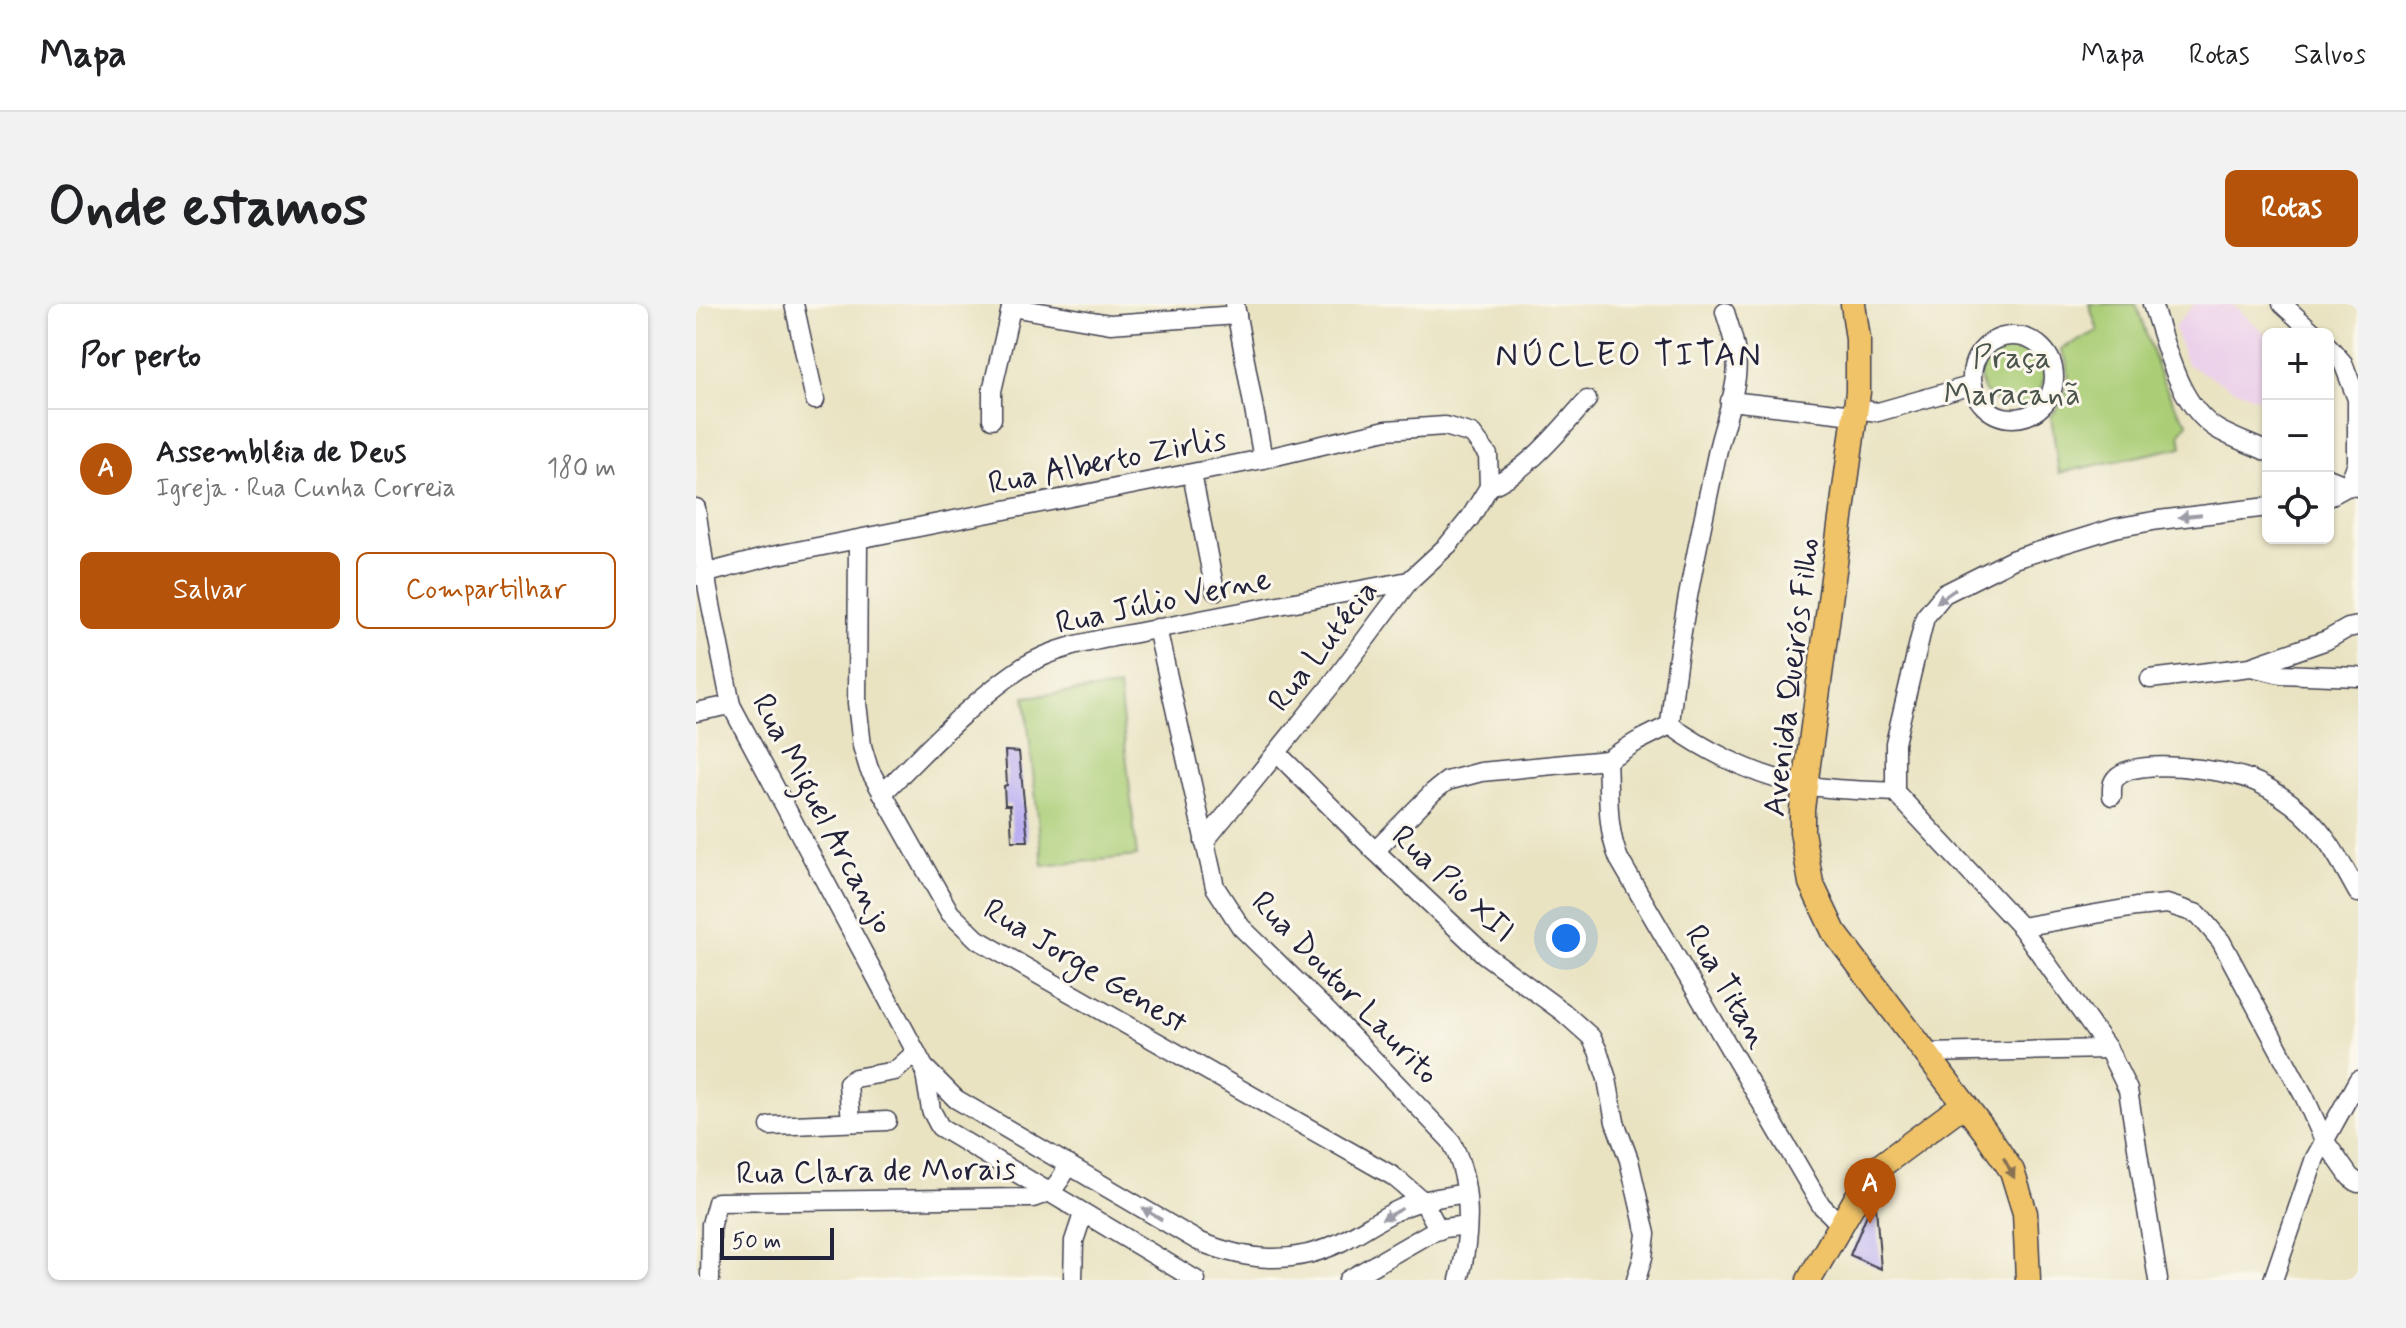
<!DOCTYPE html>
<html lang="pt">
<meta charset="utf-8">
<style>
:root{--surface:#fff;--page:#f2f2f2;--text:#202124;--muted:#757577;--line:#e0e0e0;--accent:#b45309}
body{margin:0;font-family:Mynerve,sans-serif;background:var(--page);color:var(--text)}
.controls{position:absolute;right:24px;top:24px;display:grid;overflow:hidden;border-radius:12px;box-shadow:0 2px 6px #0004}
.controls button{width:72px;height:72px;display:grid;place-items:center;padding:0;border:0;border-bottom:2px solid var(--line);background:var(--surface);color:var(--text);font:40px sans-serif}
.scale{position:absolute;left:24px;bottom:20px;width:114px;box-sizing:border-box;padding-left:8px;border:4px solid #22223b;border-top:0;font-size:22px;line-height:28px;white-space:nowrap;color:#22223b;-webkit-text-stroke:6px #fbf7ec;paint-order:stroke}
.you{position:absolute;left:870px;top:634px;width:28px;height:28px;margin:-20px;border:6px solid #fff;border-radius:50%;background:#1a73e8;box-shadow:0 0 0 12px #1a73e833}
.badge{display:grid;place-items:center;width:52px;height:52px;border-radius:50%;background:var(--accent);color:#fff;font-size:26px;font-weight:700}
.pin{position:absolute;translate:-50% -66px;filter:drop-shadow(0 2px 4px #0008)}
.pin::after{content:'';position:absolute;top:42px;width:28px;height:24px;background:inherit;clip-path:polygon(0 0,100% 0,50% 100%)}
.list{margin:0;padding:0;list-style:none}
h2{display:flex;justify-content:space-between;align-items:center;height:104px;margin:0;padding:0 32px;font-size:34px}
h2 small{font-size:26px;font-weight:400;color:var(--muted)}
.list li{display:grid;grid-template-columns:52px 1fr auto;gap:24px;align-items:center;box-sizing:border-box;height:120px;padding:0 32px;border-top:2px solid var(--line)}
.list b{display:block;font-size:30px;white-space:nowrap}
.list p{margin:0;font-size:26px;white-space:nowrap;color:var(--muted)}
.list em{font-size:26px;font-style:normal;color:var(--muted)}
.actions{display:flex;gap:16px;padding:24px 32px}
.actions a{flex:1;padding:18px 0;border:2px solid var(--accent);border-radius:12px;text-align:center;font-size:28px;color:var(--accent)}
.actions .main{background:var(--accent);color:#fff}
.icon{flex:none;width:44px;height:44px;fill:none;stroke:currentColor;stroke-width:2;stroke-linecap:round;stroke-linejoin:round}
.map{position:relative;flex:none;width:1662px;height:976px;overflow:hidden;border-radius:12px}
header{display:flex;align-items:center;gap:48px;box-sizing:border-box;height:112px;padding:0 40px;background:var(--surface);border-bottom:2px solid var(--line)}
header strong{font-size:38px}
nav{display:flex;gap:44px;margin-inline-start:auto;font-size:28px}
.intro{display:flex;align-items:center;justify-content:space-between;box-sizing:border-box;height:192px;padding:0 48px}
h1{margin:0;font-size:56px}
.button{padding:20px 36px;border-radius:12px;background:var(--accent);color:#fff;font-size:28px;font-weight:700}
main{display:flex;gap:48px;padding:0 48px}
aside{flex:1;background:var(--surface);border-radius:12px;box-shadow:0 2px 6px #0004}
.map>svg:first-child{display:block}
.built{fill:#ecd1ea}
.green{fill:#aacd76;stroke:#667858;stroke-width:2}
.building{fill:#b6a9f2}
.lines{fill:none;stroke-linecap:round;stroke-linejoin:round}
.minor-casing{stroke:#403f4f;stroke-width:21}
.major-casing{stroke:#403f4f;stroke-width:27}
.minor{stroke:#fff;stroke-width:18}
.major{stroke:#f0c369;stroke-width:24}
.oneway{fill:#9c9ca7}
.oneway2{fill:#897252}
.labels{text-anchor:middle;stroke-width:6;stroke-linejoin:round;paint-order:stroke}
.park-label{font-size:32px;fill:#4b554d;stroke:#fbf7ec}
.street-label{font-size:32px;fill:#22223b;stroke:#fbf7ec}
.neighbourhood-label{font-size:34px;letter-spacing:2px;fill:#22223b;stroke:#fbf7ec}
</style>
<header>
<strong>Mapa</strong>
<nav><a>Mapa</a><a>Rotas</a><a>Salvos</a></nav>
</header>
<div class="intro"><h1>Onde estamos</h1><a class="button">Rotas</a></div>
<main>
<aside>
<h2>Por perto<small></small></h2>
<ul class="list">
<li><span class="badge">A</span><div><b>Assembléia de Deus</b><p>Igreja · Rua Cunha Correia</p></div><em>180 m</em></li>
</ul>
<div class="actions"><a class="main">Salvar</a><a>Compartilhar</a></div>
</aside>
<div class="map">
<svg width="1662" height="976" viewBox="0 0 1662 976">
<rect width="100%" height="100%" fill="#fbf7ec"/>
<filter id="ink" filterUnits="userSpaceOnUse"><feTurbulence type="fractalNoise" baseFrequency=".0125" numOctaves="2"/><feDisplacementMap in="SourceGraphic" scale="16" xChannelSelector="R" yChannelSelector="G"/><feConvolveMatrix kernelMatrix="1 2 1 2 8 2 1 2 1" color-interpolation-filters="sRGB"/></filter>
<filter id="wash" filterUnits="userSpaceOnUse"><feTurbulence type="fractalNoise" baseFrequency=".006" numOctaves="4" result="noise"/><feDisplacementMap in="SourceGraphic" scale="32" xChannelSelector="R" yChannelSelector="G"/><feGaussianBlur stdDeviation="1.8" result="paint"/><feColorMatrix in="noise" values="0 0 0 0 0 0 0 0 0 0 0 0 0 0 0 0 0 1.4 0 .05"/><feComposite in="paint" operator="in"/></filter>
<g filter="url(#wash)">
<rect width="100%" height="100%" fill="#e9e3c2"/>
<polygon class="built" points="1498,0 1536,0 1572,32 1572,99 1538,85 1491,60 1478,23"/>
<g class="green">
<path d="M 1393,0 L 1440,0 C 1454,38 1465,89 1492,119 L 1484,129 L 1486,143 L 1363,169 L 1355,112 C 1373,94 1378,67 1365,45 L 1402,27 Z"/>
<circle cx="1316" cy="70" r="32"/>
<polygon points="423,383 441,552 347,562 329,393"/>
</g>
<g id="blocks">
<g class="building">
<polygon points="309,447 323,448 332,537 316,537 314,501 309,501 308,482 311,481"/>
<polygon points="1179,891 1185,965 1154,951"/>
</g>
</g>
</g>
<g filter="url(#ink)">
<use href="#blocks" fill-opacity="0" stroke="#403f4f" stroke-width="2"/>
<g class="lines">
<defs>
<g id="minor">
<polyline points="98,0 119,96"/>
<path d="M 1456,0 C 1470,41 1482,101 1521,125 C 1536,134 1555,140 1572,148"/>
<polyline points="1586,0 1619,30"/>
<polyline points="539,1 567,155"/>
<polyline points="315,3 414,20 541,11"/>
<circle cx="1317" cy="73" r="41"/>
<polyline points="1632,42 1647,59 1661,95 1661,159 1652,182"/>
<polyline points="1034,97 1149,110 1160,105 1182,108 1277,81"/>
<polyline points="296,115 296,87 316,0"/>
<polyline points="496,170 519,287"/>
<polyline points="1632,174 1652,182 1662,183"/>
<path d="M 793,183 C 834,165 861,129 891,96"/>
<polyline points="1632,193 1652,182"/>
<path d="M 0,204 L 12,286 L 35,401 L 228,763 L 260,795 L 502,937 C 551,957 596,962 645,938 C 665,928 684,914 704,905 C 725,895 748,893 770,889"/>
<polyline points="162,236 161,399 166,442 173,465 254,609 281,635 329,663 697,872 727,897 743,926"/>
<polyline points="0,272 76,252 567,155 690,126 749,122 776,130 792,151 793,183"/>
<path d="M 461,324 L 519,583 L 545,623 L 633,709 L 755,837 C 777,879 775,932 763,976"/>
<polyline points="1557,362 1631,336 1652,324 1662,322"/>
<polyline points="1454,375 1555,363 1585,370 1662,373"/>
<polyline points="0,408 35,401"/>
<path d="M 974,421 C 1007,445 1054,469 1093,478 C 1127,486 1164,486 1199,488 L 1325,623 L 1412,745 L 1432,786 L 1462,976"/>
<path d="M 974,421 C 982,330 1002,240 1021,150 C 1026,125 1037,99 1040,73 C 1043,50 1036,30 1029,8"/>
<polyline points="581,449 679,547 788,650 867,708 895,733 902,747 911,775 919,818 933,856 950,930 947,953 940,976"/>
<path d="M 911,456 C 913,489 910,524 923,555 L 1125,901 L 1145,921"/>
<polyline points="1199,488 1199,439 1229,313 1248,290 1318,255 1419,224 1463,216 1572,203"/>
<path d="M 186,490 C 229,447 277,396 327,363 C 365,339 412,335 455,326 C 541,308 627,293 713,277"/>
<path d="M 1416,492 C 1416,486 1415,479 1420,474 C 1439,452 1527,466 1553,475 C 1567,480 1584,491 1596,500 C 1629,526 1642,553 1662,589"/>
<polyline points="508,538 633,384 713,277 752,241 774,214 793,183"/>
<polyline points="679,547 737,488 751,477 785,468 911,456 942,437 974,421"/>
<polyline points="1325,623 1440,603 1471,600 1502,610 1525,637 1609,794 1628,836 1654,873 1662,879"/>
<polyline points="1229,749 1412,745"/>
<polyline points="228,763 235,806 244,823 500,976"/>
<polyline points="155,818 152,779 159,774 199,767 220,748"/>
<polyline points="74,822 191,817"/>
<path d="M 14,976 L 15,920 L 21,898 L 337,894 C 359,887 362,880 373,861"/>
<polyline points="377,976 378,937 387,910"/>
<polyline points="652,976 732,930 748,924 771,921"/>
<polyline points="1577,976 1619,854 1662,776"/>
</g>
<g id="major">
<polyline points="1157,0 1162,35 1162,88 1106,505 1106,528 1115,579 1138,628 1288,826 1316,867 1329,909 1332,976"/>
<polyline points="1113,976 1175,869 1268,800"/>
</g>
</defs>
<use href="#minor" class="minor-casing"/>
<use href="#major" class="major-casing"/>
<use href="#minor" class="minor"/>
<use href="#major" class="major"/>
</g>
<defs><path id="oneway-solid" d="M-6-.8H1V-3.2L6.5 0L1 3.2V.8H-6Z" transform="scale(2)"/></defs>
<g class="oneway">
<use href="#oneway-solid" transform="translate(1494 212) rotate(174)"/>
<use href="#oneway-solid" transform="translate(1250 292) rotate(145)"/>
<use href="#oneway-solid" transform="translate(456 910) rotate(-149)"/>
<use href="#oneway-solid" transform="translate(696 910) rotate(152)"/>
</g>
<use class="oneway2" href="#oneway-solid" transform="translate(1313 864) rotate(62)"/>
</g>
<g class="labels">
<g class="park-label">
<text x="1316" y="63">Praça<tspan x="1316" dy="37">Maracanã</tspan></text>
</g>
<g class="street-label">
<text transform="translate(411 156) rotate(-11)" y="11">Rua Alberto Zirlis</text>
<text transform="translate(467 296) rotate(-12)" y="11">Rua Júlio Verne</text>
<text transform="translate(626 341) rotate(-52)" y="11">Rua Lutécia</text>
<text transform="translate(1094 373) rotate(-83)" y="11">Avenida Queirós Filho</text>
<text transform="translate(128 509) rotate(62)" y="11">Rua Miguel Arcanjo</text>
<text transform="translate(758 579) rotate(43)" y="11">Rua Pio XII</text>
<text transform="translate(390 661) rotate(31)" y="11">Rua Jorge Genest</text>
<text transform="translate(1032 682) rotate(60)" y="11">Rua Titan</text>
<text transform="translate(650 683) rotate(46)" y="11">Rua Doutor Laurito</text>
<text transform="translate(180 866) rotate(-1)" y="11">Rua Clara de Morais</text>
</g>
<g class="neighbourhood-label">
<text x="933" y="61">NÚCLEO TITAN</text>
</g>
</g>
</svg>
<div class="controls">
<button>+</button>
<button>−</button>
<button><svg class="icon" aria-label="locate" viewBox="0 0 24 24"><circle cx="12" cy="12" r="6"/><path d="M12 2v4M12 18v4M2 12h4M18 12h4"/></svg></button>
</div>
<div class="scale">50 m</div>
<div class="you"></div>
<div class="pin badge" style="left:1174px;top:920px">A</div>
</div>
</main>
